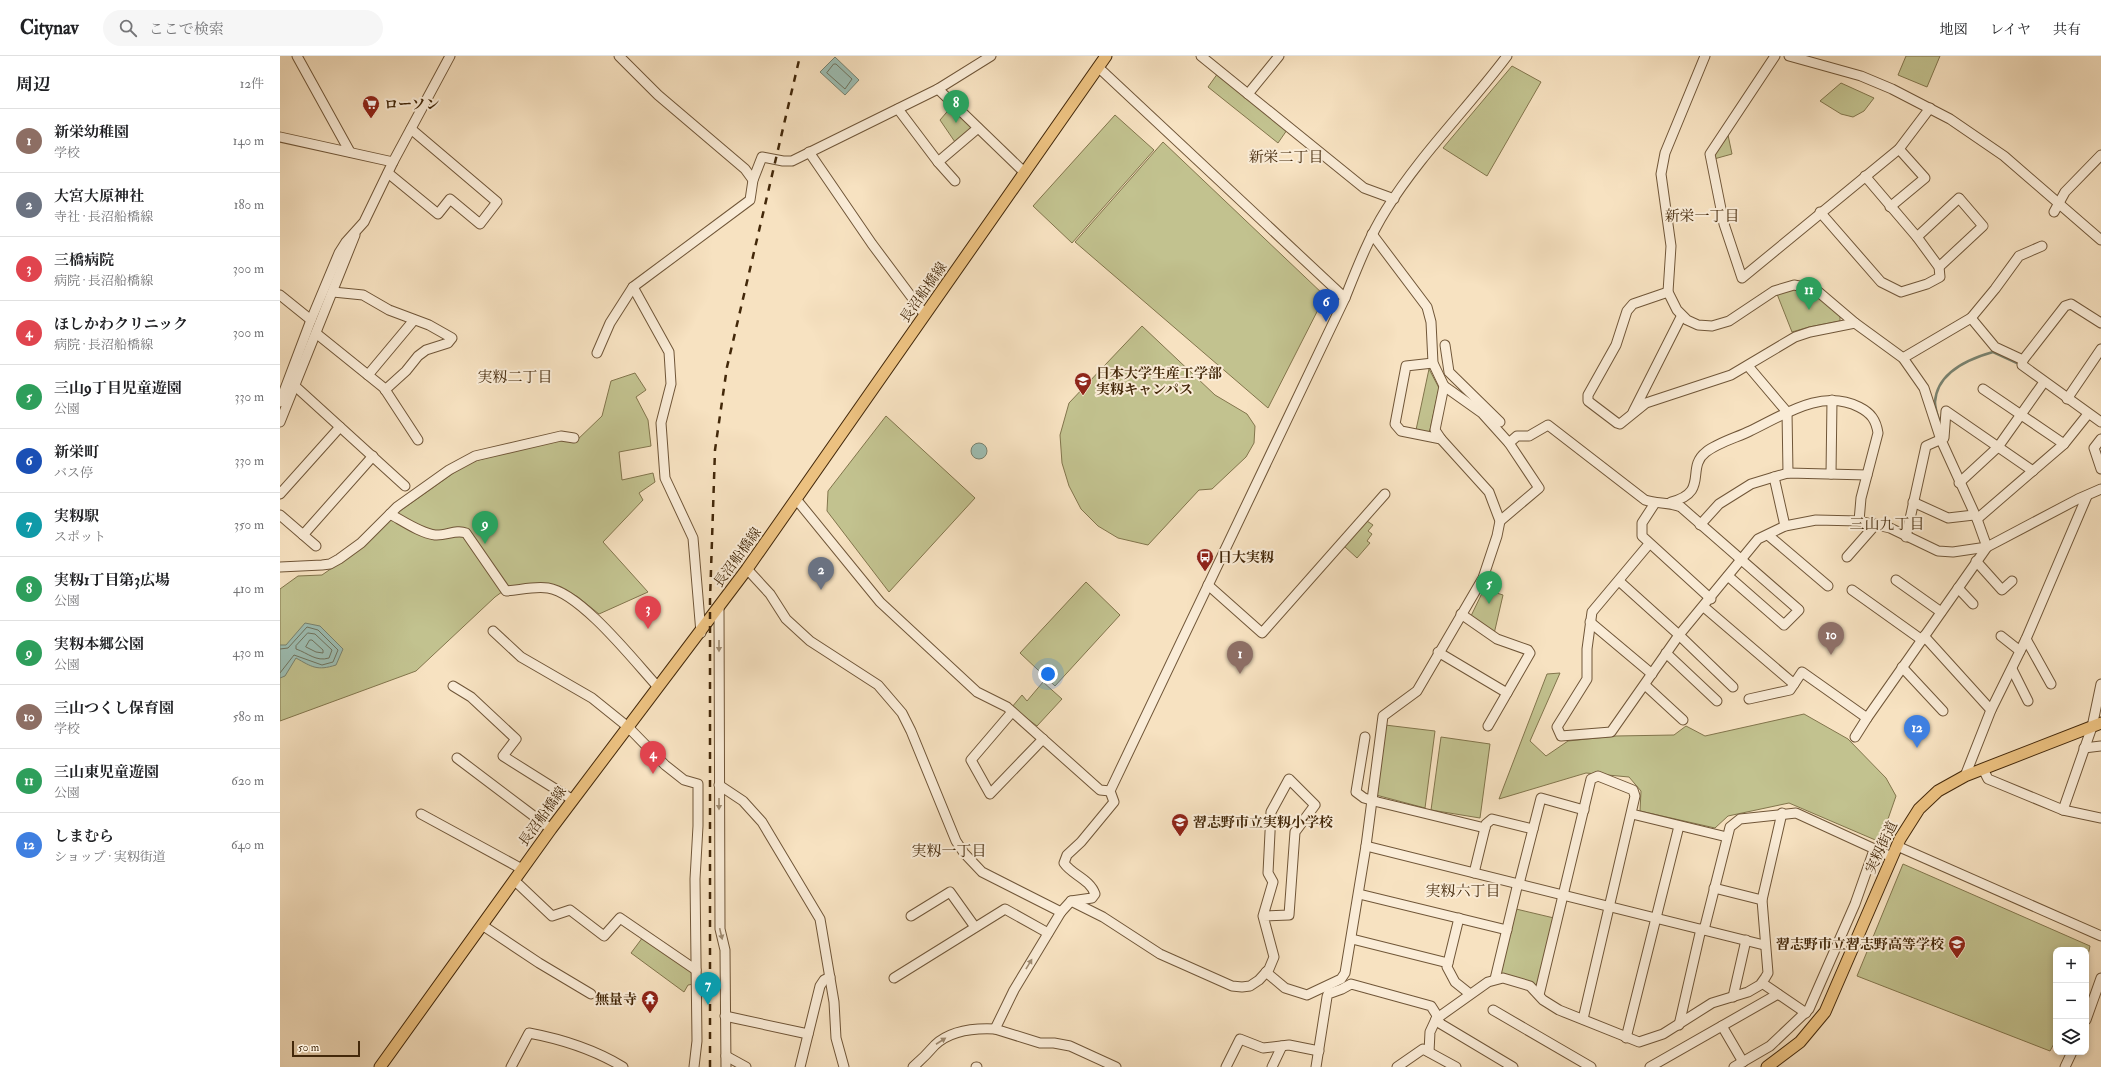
<!DOCTYPE html>
<html lang="ja">
<meta charset="utf-8">
<style>
:root{--surface:#fff;--page:#f6f6f6;--text:#202124;--muted:#757577;--line:#e0e0e0;--accent:#8f2418}
body{margin:0;font-family:"IM FELL Double Pica","Noto Serif JP",serif;background:var(--page);color:var(--text)}
.controls{position:absolute;right:12px;bottom:12px;display:grid;overflow:hidden;border-radius:8px;box-shadow:0 2px 6px #0003}
.controls button{width:36px;height:36px;display:grid;place-items:center;padding:0;border:0;border-bottom:1px solid var(--line);background:var(--surface);color:var(--text);font:20px sans-serif}
.scale{position:absolute;left:12px;bottom:10px;width:68px;box-sizing:border-box;padding-left:4px;border:2px solid #43280a;border-top:0;font-size:11px;line-height:14px;white-space:nowrap;color:#43280a;-webkit-text-stroke:3px #faecd7;paint-order:stroke}
.you{position:absolute;left:768px;top:618px;width:14px;height:14px;margin:-10px;border:3px solid #fff;border-radius:50%;background:#1a73e8;box-shadow:0 0 0 6px #1a73e833}
.badge{display:grid;place-items:center;width:26px;height:26px;border-radius:50%;background:var(--accent);color:#fff;font-size:13px;font-weight:700}
.pin{position:absolute;translate:-50% -33px;filter:drop-shadow(0 1px 2px #0008)}
.pin::after{content:'';position:absolute;top:21px;width:14px;height:12px;background:inherit;clip-path:polygon(0 0,100% 0,50% 100%)}
.list{margin:0;padding:0;list-style:none}
h2{display:flex;justify-content:space-between;align-items:center;height:52px;margin:0;padding:0 16px;font-size:17px}
h2 small{font-size:13px;font-weight:400;color:var(--muted)}
.list li{display:grid;grid-template-columns:26px 1fr auto;gap:12px;align-items:center;box-sizing:border-box;height:64px;padding:0 16px;border-top:1px solid var(--line)}
.list b{display:block;font-size:15px;white-space:nowrap}
.list p{margin:0;font-size:13px;white-space:nowrap;color:var(--muted)}
.list em{font-size:13px;font-style:normal;color:var(--muted)}
.icon{flex:none;width:22px;height:22px;fill:none;stroke:currentColor;stroke-width:2;stroke-linecap:round;stroke-linejoin:round}
.map{position:relative;flex:none;width:1821px;height:1011px;overflow:hidden}
header{display:flex;align-items:center;gap:24px;box-sizing:border-box;height:56px;padding:0 20px;background:var(--surface);border-bottom:1px solid var(--line)}
header strong{font-size:19px}
nav{display:flex;gap:22px;margin-inline-start:auto;font-size:14px}
.search{width:280px;height:36px;background:var(--page);display:flex;align-items:center;gap:10px;box-sizing:border-box;padding:0 14px;border-radius:22px;color:var(--muted);font-size:15px}
main{display:flex}
aside{flex:1;background:var(--surface)}
.map>svg:first-child{display:block}
.green{fill:#c2c28f;stroke:#82754c}
.water{fill:#9dbeb3;stroke:#79826f}
.lines{fill:none;stroke-linecap:round;stroke-linejoin:round}
.shore{stroke:#70735e;stroke-width:1}
.stream{stroke:#79826f;stroke-width:2.5}
.minor-casing{stroke:#705638;stroke-width:11}
.major-casing{stroke:#43280a;stroke-width:13}
.minor{stroke:#faecd7;stroke-width:9}
.major{stroke:#ecc180;stroke-width:11}
.rail{stroke:#43280a;stroke-width:2.5;stroke-dasharray:7 7;stroke-linecap:butt}
.oneway{fill:#9e8a70}
.labels{text-anchor:middle;stroke-width:4;stroke-linejoin:round;paint-order:stroke}
.poi-label{font-size:14px;font-weight:bold;fill:#43280a;stroke:#faecd7;text-anchor:start}
.street-label{font-size:14px;fill:#43280a;stroke:#faecd7}
.neighbourhood-label{font-size:15px;fill:#43280a;stroke:#faecd7}
</style>
<header>
<strong>Citynav</strong>
<div class="search"><svg class="icon" aria-label="search" viewBox="0 0 24 24"><circle cx="10" cy="10" r="6"/><path d="M15 15l6 6"/></svg>ここで検索</div>
<nav><a>地図</a><a>レイヤ</a><a>共有</a></nav>
</header>
<main>
<aside>
<h2>周辺<small>12件</small></h2>
<ul class="list">
<li><span class="badge" style="background:#8d6e63">1</span><div><b>新栄幼稚園</b><p>学校</p></div><em>140 m</em></li>
<li><span class="badge" style="background:#6b7280">2</span><div><b>大宮大原神社</b><p>寺社 · 長沼船橋線</p></div><em>180 m</em></li>
<li><span class="badge" style="background:#e0444e">3</span><div><b>三橋病院</b><p>病院 · 長沼船橋線</p></div><em>300 m</em></li>
<li><span class="badge" style="background:#e0444e">4</span><div><b>ほしかわクリニック</b><p>病院 · 長沼船橋線</p></div><em>300 m</em></li>
<li><span class="badge" style="background:#2e9e5b">5</span><div><b>三山9丁目児童遊園</b><p>公園</p></div><em>330 m</em></li>
<li><span class="badge" style="background:#1a4fb4">6</span><div><b>新栄町</b><p>バス停</p></div><em>330 m</em></li>
<li><span class="badge" style="background:#0f9aa8">7</span><div><b>実籾駅</b><p>スポット</p></div><em>350 m</em></li>
<li><span class="badge" style="background:#2e9e5b">8</span><div><b>実籾1丁目第3広場</b><p>公園</p></div><em>410 m</em></li>
<li><span class="badge" style="background:#2e9e5b">9</span><div><b>実籾本郷公園</b><p>公園</p></div><em>430 m</em></li>
<li><span class="badge" style="background:#8d6e63">10</span><div><b>三山つくし保育園</b><p>学校</p></div><em>580 m</em></li>
<li><span class="badge" style="background:#2e9e5b">11</span><div><b>三山東児童遊園</b><p>公園</p></div><em>620 m</em></li>
<li><span class="badge" style="background:#3f7fe0">12</span><div><b>しまむら</b><p>ショップ · 実籾街道</p></div><em>640 m</em></li>
</ul>
</aside>
<div class="map">
<svg width="1821" height="1011" viewBox="0 0 1821 1011">
<rect width="100%" height="100%" fill="#f7e2c1"/>
<filter id="stains"><feTurbulence type="fractalNoise" baseFrequency=".005" numOctaves="4"/><feColorMatrix values="0 0 0 0 .2 0 0 0 0 .09 0 0 0 0 .02 0 0 0 .5 -.17"/></filter>
<radialGradient id="worn" r=".72"><stop offset=".6" stop-color="#630" stop-opacity="0"/><stop offset="1" stop-color="#630" stop-opacity=".3"/></radialGradient>
<g class="green">
<polygon points="1626,0 1660,0 1647,31 1618,19"/>
<polygon points="1232,10 1261,26 1207,120 1163,92"/>
<polygon points="938,17 1007,74 998,87 928,31"/>
<polygon points="1561,27 1594,42 1584,55 1573,61 1561,58 1540,45"/>
<polygon points="672,50 693,70 675,86 660,64"/>
<polygon points="835,59 874,94 792,187 753,150"/>
<polygon points="1448,79 1452,98 1434,103 1433,100"/>
<polygon points="883,86 1045,240 988,352 795,186"/>
<polygon points="1514,233 1531,236 1560,258 1560,265 1529,271 1512,276 1497,238"/>
<polygon points="862,270 935,339 967,358 975,370 974,387 966,401 932,433 919,434 868,489 838,482 818,470 801,453 789,430 782,407 780,379 789,347"/>
<polygon points="1149,313 1159,332 1150,374 1147,377 1136,374"/>
<polygon points="355,317 366,334 356,341 368,364 371,390 339,396 342,424 373,417 375,426 359,437 363,444 323,486 368,536 319,558 298,541 286,534 274,530 230,530 215,541 136,615 0,665 0,533 18,520 42,519 82,491 110,462 182,411 198,404 281,383 295,386 322,360 331,325"/>
<polygon points="606,360 695,442 609,536 547,455 548,435"/>
<polygon points="1087,465 1093,469 1088,475 1092,478 1087,485 1090,487 1077,502 1064,490"/>
<polygon points="806,526 840,559 775,630 740,597"/>
<polygon points="1204,533 1223,539 1214,578 1191,560"/>
<polygon points="1280,617 1250,685 1266,700 1288,685 1336,680 1394,679 1406,670 1425,680 1524,658 1568,683 1606,722 1616,740 1600,786 1509,747 1448,760 1435,772 1360,755 1361,735 1349,721 1306,717 1219,743 1267,618"/>
<polygon points="763,626 782,643 757,670 732,651 742,639 747,645"/>
<polygon points="1105,669 1155,675 1145,752 1096,739"/>
<polygon points="1161,681 1210,688 1200,762 1151,754"/>
<polygon points="1623,808 1810,890 1806,909 1806,894 1776,894 1776,984 1770,995 1577,920"/>
<path d="M 1236,853 L 1274,862 L 1257,932 C 1245,923 1235,919 1219,919 Z"/>
<polygon points="363,881 414,916 414,928 408,929 404,936 351,897"/>
</g>
<g class="water">
<polygon points="555,1 579,24 565,39 540,16"/>
<circle cx="699" cy="395" r="8"/>
<path d="M 25,567 L 40,570 L 63,593 L 56,609 C 37,615 32,611 16,602 L 5,620 L 0,622 L 0,589 L 6,589 Z"/>
</g>
<g class="lines">
<g class="shore">
<polygon points="554,8 556,8 572,23 565,33 547,17"/>
<path d="M 28,577 L 35,578 L 52,594 L 49,602 C 36,606 28,597 16,593 L 16,590 Z"/>
<polygon points="30,584 32,584 43,594 43,597 36,596 26,591"/>
<polyline points="0,593 8,592 27,571 38,574 58,594 53,606 42,609 14,599 0,617"/>
</g>
<path class="stream" d="M 1661,371 C 1659,363 1655,354 1655,346 C 1657,316 1688,303 1713,296 L 1737,307"/>
<defs>
<g id="minor">
<polyline points="17,0 70,96"/>
<polyline points="339,0 378,39 465,113 473,124"/>
<polyline points="921,0 1084,132 1114,143"/>
<polyline points="1495,0 1430,98 1444,168 1462,222 1619,93 1650,52"/>
<polyline points="1509,0 1581,20 1612,33 1670,63 1724,100 1821,184"/>
<polyline points="818,11 1065,242"/>
<polyline points="658,33 745,117"/>
<polyline points="968,38 999,0"/>
<polyline points="618,53 658,106 698,72"/>
<polyline points="0,81 113,106"/>
<polyline points="529,96 592,188 645,259"/>
<polyline points="658,106 675,125"/>
<polyline points="108,117 158,158 170,143 200,168 217,146 131,73"/>
<polyline points="1610,151 1645,122 1619,93"/>
<polyline points="1540,156 1601,226 1621,236 1647,228 1660,221 1659,211 1637,181 1585,120"/>
<polyline points="1774,156 1785,136 1821,99"/>
<polyline points="1637,181 1679,142 1703,170 1659,211"/>
<polyline points="353,231 389,296 391,328 381,367 385,422 413,482 421,577"/>
<polyline points="53,236 83,239 109,254 149,269 172,282 168,287 146,294 138,300 126,315 105,334"/>
<polyline points="1388,236 1353,248 1347,255 1336,289 1308,339 1308,345 1337,367 1340,368 1366,347 1451,319 1515,281 1530,276 1575,267"/>
<polyline points="0,239 31,264"/>
<polyline points="1691,262 1715,291 1743,304 1785,250 1791,248 1821,267"/>
<polyline points="37,278 104,332 138,384"/>
<polyline points="1165,289 1169,316 1220,366"/>
<polyline points="317,297 330,267 353,231 470,144 473,124 482,101 503,105 512,105 658,33 711,0"/>
<polyline points="1623,302 1691,262 1715,233 1739,200 1762,190"/>
<polyline points="1743,304 1742,309 1821,366"/>
<polyline points="1153,307 1126,310 1115,368 1121,375 1161,383"/>
<polyline points="1468,310 1507,356 1508,417"/>
<polyline points="88,319 134,264"/>
<polyline points="15,330 125,430"/>
<polyline points="1164,330 1202,357 1229,387 1259,432 1220,465"/>
<polyline points="1703,333 1784,388"/>
<polyline points="1787,343 1821,293"/>
<polyline points="0,346 31,264 59,197 66,186 84,166 113,106 170,0"/>
<polyline points="1353,356 1401,261"/>
<polyline points="0,366 75,179"/>
<polyline points="1821,383 1814,392 1821,413"/>
<path d="M 1229,387 L 1237,380 L 1249,380 L 1268,369 L 1365,444 C 1377,448 1389,446 1401,451 L 1519,554 L 1504,569 L 1448,520"/>
<polyline points="1551,418 1552,344"/>
<polyline points="1494,421 1505,470"/>
<polyline points="1679,427 1718,391 1764,326"/>
<polyline points="0,438 60,371"/>
<polyline points="516,443 600,546 697,636 727,651 820,734 830,735"/>
<path d="M 1391,446 C 1430,436 1405,412 1426,396 C 1437,387 1458,381 1470,375 C 1504,359 1541,332 1579,351 C 1591,357 1596,364 1598,377 L 1581,442 L 1579,465"/>
<polyline points="1633,446 1668,462 1694,459"/>
<polyline points="1375,447 1362,467 1362,480 1431,543"/>
<path d="M 110,458 C 123,465 140,477 155,479 C 166,480 176,473 186,477 L 226,535 C 240,534 254,530 268,532 C 301,537 355,606 378,631"/>
<polyline points="0,459 36,490"/>
<polyline points="1697,463 1784,388 1808,358"/>
<polyline points="1420,469 1439,448 1471,428 1494,421 1508,417 1587,419"/>
<polyline points="23,479 93,400"/>
<polyline points="1488,479 1548,530"/>
<polyline points="1626,481 1646,390 1664,382 1666,355 1753,415"/>
<polyline points="1369,488 1312,556 1307,593 1307,623 1277,671 1281,680 1331,676 1399,579 1478,483 1505,470 1536,464 1579,465 1610,472 1658,495 1673,496 1707,491 1798,443 1821,433"/>
<polyline points="1567,501 1596,468"/>
<polyline points="1696,505 1722,534 1732,525"/>
<polyline points="0,511 42,509 50,508 59,503 81,487 117,451 169,414 195,400 281,380 294,382"/>
<polyline points="467,513 490,538 506,563 530,585 598,629 622,657 631,675 676,785 684,797 702,816 781,856"/>
<polyline points="1616,524 1661,556"/>
<polyline points="1339,525 1399,579 1453,631"/>
<polyline points="928,529 982,577 1105,438"/>
<polyline points="1678,532 1693,548"/>
<polyline points="1572,534 1642,584"/>
<polyline points="439,551 440,873 445,894 446,1011"/>
<polyline points="1424,551 1514,628 1522,616 1587,662 1707,491 1697,463 1661,384 1644,332 1623,302 1575,267 1535,233 1514,229 1494,235 1449,265 1432,270 1418,269 1407,264 1397,254 1388,236 1391,190 1381,118 1385,97 1425,0"/>
<polyline points="1181,558 1217,583 1248,594 1250,597 1208,670"/>
<polyline points="1310,566 1372,618"/>
<polyline points="213,575 241,601 312,642 348,671 385,709 404,724 418,728 418,770 415,823 417,985 414,1011"/>
<polyline points="1644,580 1711,654"/>
<polyline points="1721,580 1740,595"/>
<polyline points="1746,583 1771,628"/>
<polyline points="1158,596 1227,637"/>
<polyline points="1386,597 1437,645"/>
<polyline points="1622,611 1663,655"/>
<polyline points="1732,613 1748,645"/>
<polyline points="1365,629 1403,664"/>
<polyline points="173,630 191,641 236,683 223,700 293,744"/>
<polyline points="1469,643 1510,634 1514,628"/>
<polyline points="732,656 691,704 710,738 763,683"/>
<polyline points="1085,681 1076,736 1084,742 1098,746 1205,772"/>
<polyline points="1575,681 1587,662"/>
<polyline points="1804,692 1821,690"/>
<polyline points="177,702 271,773"/>
<polyline points="1703,713 1708,723 1783,754 1821,762"/>
<polyline points="1685,720 1711,654 1746,583 1807,440"/>
<polyline points="439,729 463,745 482,766 540,863 554,946 556,982 564,1011"/>
<polyline points="1783,754 1812,671 1821,628"/>
<polyline points="141,758 242,813"/>
<polyline points="1352,758 1447,781"/>
<polyline points="1086,790 1484,889"/>
<polyline points="1617,790 1821,880"/>
<polyline points="1194,817 1206,768 1212,763 1253,773"/>
<polyline points="234,824 272,860 290,854 324,880 340,862 416,914"/>
<polyline points="1239,828 1261,742 1304,754"/>
<polyline points="1434,832 1482,844"/>
<polyline points="1079,838 1227,874"/>
<polyline points="791,845 823,861 880,898 952,930 962,931 970,930 979,924 989,913 994,901 983,860 993,826 988,817 991,756 1009,723 1035,749 1015,776 1009,859 983,860"/>
<polyline points="631,860 670,836 695,871"/>
<polyline points="1179,862 1167,911 1175,926 1190,938"/>
<polyline points="202,869 259,907 311,938"/>
<polyline points="1424,874 1450,771 1460,763 1516,757 1612,801"/>
<polyline points="1072,883 1168,907"/>
<polyline points="986,916 1005,932 1027,939 1061,923 1065,917 1086,790 1103,660 1137,635 1203,522 1217,480 1220,465 1209,436 1161,383 1155,374 1164,330 1153,307 1151,266 1147,251 1092,178"/>
<polyline points="614,922 725,853 768,877"/>
<polyline points="1215,923 1238,827"/>
<polyline points="1482,927 1526,957"/>
<polyline points="1259,939 1311,723 1318,720 1353,734 1355,740 1303,963"/>
<polyline points="1453,941 1466,884"/>
<polyline points="1213,954 1311,1011"/>
<polyline points="445,960 528,978"/>
<polyline points="1156,963 1161,968 1233,1011"/>
<polyline points="1806,964 1821,922"/>
<polyline points="1399,969 1421,873"/>
<polyline points="1442,970 1463,1006"/>
<polyline points="715,973 760,987 774,987 790,990 836,1011"/>
<polyline points="1346,982 1399,770"/>
<polyline points="1149,996 1150,976 1156,963 1208,926 1223,922 1250,930 1263,944 1279,954 1359,986 1383,978 1432,947 1468,936 1480,929 1485,922 1488,917 1482,844 1502,757"/>
<polyline points="446,1000 466,1011"/>
<path d="M 231,1011 L 249,977 C 281,983 315,994 343,1011"/>
<polyline points="520,1011 540,930 544,924 550,921"/>
<path d="M 633,1011 C 641,1004 648,997 655,989 C 671,974 695,972 715,973 L 734,934 L 781,856 L 791,845 L 812,842 L 815,838 C 810,823 792,819 784,807 L 787,799 L 801,786 L 834,746 L 830,735 L 1065,242 C 1077,212 1089,181 1106,154 C 1141,98 1188,52 1227,0"/>
<polyline points="696,1011 697,1011"/>
<polyline points="946,1011 960,983 983,992 1009,989 1039,995"/>
<polyline points="992,1011 1002,990"/>
<polyline points="1036,1011 1047,941 1048,938 1062,933 1071,928 1151,950 1158,961"/>
<polyline points="1117,1011 1143,993 1176,1011"/>
<polyline points="1370,1011 1498,938"/>
<polyline points="1454,1011 1490,990 1529,953 1575,848 1594,794"/>
<polyline points="1785,1011 1792,996"/>
</g>
<g id="major">
<polyline points="100,1011 271,773 467,513 826,0"/>
<polyline points="1487,1011 1520,986 1545,956 1620,783 1639,753 1658,735 1685,720 1821,667"/>
</g>
</defs>
<use href="#minor" class="minor-casing"/>
<use href="#major" class="major-casing"/>
<use href="#minor" class="minor"/>
<use href="#major" class="major"/>
<polyline class="rail" points="430,1011 430,544 435,394 447,311 520,0"/>
</g>
<defs><path id="oneway-solid" d="M-6-.8H1V-3.2L6.5 0L1 3.2V.8H-6Z"/></defs>
<g class="oneway">
<use href="#oneway-solid" transform="translate(439 590) rotate(90)"/>
<use href="#oneway-solid" transform="translate(439 748) rotate(90)"/>
<use href="#oneway-solid" transform="translate(441 878) rotate(77)"/>
<use href="#oneway-solid" transform="translate(749 908) rotate(-59)"/>
<use href="#oneway-solid" transform="translate(661 985) rotate(-33)"/>
</g>
<defs>
<symbol id="supermarket-pin" viewBox="-11 -11 22 30"><path d="M0 17L-7.5 6A9.5 9.5 0 1 1 7.5 6Z" fill="#8f2418" stroke="#faecd7"/><path d="M-6-5.5h2.5l.6 2H6L4.5 2H-2.5L-4.4-4H-6ZM-1.5 3.2a1.3 1.3 0 1 0 .1 0ZM3 3.2a1.3 1.3 0 1 0 .1 0Z" fill="#fff"/></symbol>
<symbol id="university-pin" viewBox="-11 -11 22 30"><path d="M0 17L-7.5 6A9.5 9.5 0 1 1 7.5 6Z" fill="#8f2418" stroke="#faecd7"/><path d="M0-5L7-2L0 1L-7-2ZM-4 1L0 2.5L4 1V4Q0 6-4 4Z" fill="#fff"/></symbol>
<symbol id="bus-pin" viewBox="-11 -11 22 30"><path d="M0 17L-7.5 6A9.5 9.5 0 1 1 7.5 6Z" fill="#8f2418" stroke="#faecd7"/><path d="M-5-6H5V4H4V6H2V4H-2V6H-4V4H-5ZM-3.5-4V0h7V-4ZM-3.5 1.2v1.5H-2V1.2ZM2 1.2v1.5H3.5V1.2Z" fill="#fff"/></symbol>
<symbol id="school-pin" viewBox="-11 -11 22 30"><path d="M0 17L-7.5 6A9.5 9.5 0 1 1 7.5 6Z" fill="#8f2418" stroke="#faecd7"/><path d="M0-5L7-2L0 1L-7-2ZM-4 1L0 2.5L4 1V4Q0 6-4 4Z" fill="#fff"/></symbol>
<symbol id="temple-pin" viewBox="-11 -11 22 30"><path d="M0 17L-7.5 6A9.5 9.5 0 1 1 7.5 6Z" fill="#8f2418" stroke="#faecd7"/><path d="M0-6L5-2H3V0L6.5 2.5H4V6H1.5V3h-3V6H-4V2.5H-6.5L-3 0V-2H-5Z" fill="#fff"/></symbol>
</defs>
<g fill-rule="evenodd">
<use href="#supermarket-pin" x="81" y="38" width="20" height="27"/>
<use href="#university-pin" x="793" y="315" width="20" height="27"/>
<use href="#bus-pin" x="915" y="491" width="20" height="27"/>
<use href="#school-pin" x="890" y="756" width="20" height="27"/>
<use href="#school-pin" x="1667" y="878" width="20" height="27"/>
<use href="#temple-pin" x="360" y="933" width="20" height="27"/>
</g>
<g class="labels">
<g class="poi-label">
<text x="104" y="53">ローソン</text>
<text x="816" y="322">日本大学生産工学部<tspan x="816" dy="16">実籾キャンパス</tspan></text>
<text x="938" y="506">日大実籾</text>
<text x="913" y="771">習志野市立実籾小学校</text>
<text x="1664" y="893" text-anchor="end">習志野市立習志野高等学校</text>
<text x="357" y="948" text-anchor="end">無量寺</text>
</g>
<g class="street-label">
<text transform="translate(643 236) rotate(-55)" y="5">長沼船橋線</text>
<text transform="translate(457 501) rotate(-54)" y="5">長沼船橋線</text>
<text transform="translate(262 760) rotate(-54)" y="5">長沼船橋線</text>
<text transform="translate(1601 791) rotate(-65)" y="5">実籾街道</text>
</g>
<g class="neighbourhood-label">
<text x="1006" y="106">新栄二丁目</text>
<text x="1422" y="165">新栄一丁目</text>
<text x="235" y="326">実籾二丁目</text>
<text x="1607" y="473">三山九丁目</text>
<text x="669" y="800">実籾一丁目</text>
<text x="1183" y="840">実籾六丁目</text>
</g>
</g>
<rect width="100%" height="100%" filter="url(#stains)"/>
<rect width="100%" height="100%" fill="url(#worn)"/>
</svg>
<div class="controls">
<button>+</button>
<button>−</button>
<button><svg class="icon" aria-label="layers" viewBox="0 0 24 24"><path d="M12 4l9 5-9 5-9-5zM3 14l9 5 9-5"/></svg></button>
</div>
<div class="scale">50 m</div>
<div class="you"></div>
<div class="pin badge" style="left:960px;top:618px;background:#8d6e63">1</div>
<div class="pin badge" style="left:541px;top:534px;background:#6b7280">2</div>
<div class="pin badge" style="left:368px;top:573px;background:#e0444e">3</div>
<div class="pin badge" style="left:373px;top:718px;background:#e0444e">4</div>
<div class="pin badge" style="left:1209px;top:548px;background:#2e9e5b">5</div>
<div class="pin badge" style="left:1046px;top:266px;background:#1a4fb4">6</div>
<div class="pin badge" style="left:428px;top:949px;background:#0f9aa8">7</div>
<div class="pin badge" style="left:676px;top:67px;background:#2e9e5b">8</div>
<div class="pin badge" style="left:205px;top:488px;background:#2e9e5b">9</div>
<div class="pin badge" style="left:1551px;top:599px;background:#8d6e63">10</div>
<div class="pin badge" style="left:1529px;top:254px;background:#2e9e5b">11</div>
<div class="pin badge" style="left:1637px;top:692px;background:#3f7fe0">12</div>
</div>
</main>
